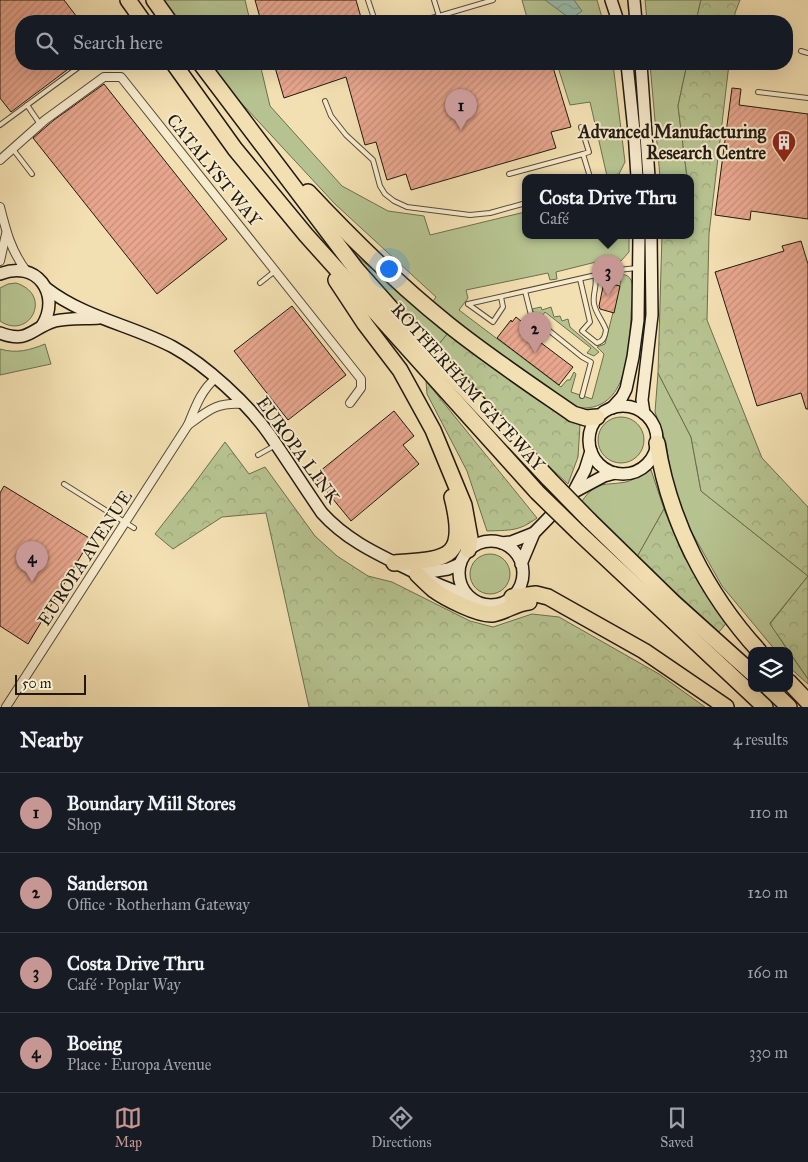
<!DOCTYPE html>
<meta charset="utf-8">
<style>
:root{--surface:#171b24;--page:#242831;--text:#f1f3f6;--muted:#9ea1a6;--line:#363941;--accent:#c59692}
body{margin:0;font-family:"IM FELL Great Primer",serif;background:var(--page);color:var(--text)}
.controls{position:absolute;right:15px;bottom:15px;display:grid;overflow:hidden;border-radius:10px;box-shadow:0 5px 20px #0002}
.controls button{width:45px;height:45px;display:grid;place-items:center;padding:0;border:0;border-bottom:1px solid var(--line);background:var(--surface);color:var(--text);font:25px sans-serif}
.scale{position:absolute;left:15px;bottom:12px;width:71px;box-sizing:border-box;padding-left:5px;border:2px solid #211911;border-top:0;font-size:14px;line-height:18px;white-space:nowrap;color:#211911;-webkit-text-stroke:4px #f7ebcd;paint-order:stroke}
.you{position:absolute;left:388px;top:268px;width:18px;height:18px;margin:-12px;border:4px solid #fff;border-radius:50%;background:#1a73e8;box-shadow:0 0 0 8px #1a73e833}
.badge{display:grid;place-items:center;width:32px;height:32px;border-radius:50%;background:var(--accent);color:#111;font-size:16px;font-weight:700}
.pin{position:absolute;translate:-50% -41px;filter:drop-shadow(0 1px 2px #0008)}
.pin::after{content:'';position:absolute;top:26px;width:18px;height:15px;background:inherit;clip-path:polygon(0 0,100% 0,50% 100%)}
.popup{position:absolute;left:522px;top:174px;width:172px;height:65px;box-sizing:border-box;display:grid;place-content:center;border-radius:10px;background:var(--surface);filter:drop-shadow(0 1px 4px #0005);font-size:16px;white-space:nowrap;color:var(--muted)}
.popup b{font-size:19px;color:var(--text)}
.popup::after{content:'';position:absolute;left:50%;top:100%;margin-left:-10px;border:10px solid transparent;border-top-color:var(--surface)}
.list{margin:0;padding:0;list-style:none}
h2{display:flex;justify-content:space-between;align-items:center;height:65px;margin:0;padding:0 20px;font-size:21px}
h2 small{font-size:16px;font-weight:400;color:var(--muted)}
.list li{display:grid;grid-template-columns:32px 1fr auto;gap:15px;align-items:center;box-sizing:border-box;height:80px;padding:0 20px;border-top:1px solid var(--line)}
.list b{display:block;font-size:19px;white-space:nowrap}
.list p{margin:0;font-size:16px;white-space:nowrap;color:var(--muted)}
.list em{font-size:16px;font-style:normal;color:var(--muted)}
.icon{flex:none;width:28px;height:28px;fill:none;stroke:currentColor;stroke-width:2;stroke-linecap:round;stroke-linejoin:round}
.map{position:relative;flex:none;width:808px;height:707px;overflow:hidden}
.search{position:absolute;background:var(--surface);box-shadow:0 5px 20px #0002;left:15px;right:15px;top:15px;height:55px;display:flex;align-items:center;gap:12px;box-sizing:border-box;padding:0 18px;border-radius:20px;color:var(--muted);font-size:19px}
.sheet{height:385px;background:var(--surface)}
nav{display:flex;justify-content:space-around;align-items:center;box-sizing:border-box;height:70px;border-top:1px solid var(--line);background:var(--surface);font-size:14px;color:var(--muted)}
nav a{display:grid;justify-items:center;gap:2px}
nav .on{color:var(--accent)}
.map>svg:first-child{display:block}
.grass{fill:#b6c390;stroke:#6c6e50}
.forest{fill:url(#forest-crowns);stroke:#6c6e50}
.water{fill:url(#water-waves);stroke:#6a7b6f}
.building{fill:url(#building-hatch);stroke:#211911}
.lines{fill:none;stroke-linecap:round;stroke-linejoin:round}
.lane-casing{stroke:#564b39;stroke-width:6}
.street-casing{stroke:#564b39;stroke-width:10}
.secondary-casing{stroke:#211911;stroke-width:14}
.highway-casing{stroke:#211911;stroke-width:18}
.lane{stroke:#f7ebcd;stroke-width:4}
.street{stroke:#f7ebcd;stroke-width:8}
.secondary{stroke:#f7ebcd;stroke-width:11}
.highway{stroke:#f3e0b2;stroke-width:15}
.highway-bridge-casing{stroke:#211911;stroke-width:18;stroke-linecap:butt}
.highway-bridge{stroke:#f3e0b2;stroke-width:15}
.labels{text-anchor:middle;stroke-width:4;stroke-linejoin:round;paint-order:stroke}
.poi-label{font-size:18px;font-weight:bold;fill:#211911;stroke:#f7ebcd;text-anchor:end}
.street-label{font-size:18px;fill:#211911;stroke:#f7ebcd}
</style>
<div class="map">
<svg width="808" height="707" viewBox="0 0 808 707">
<defs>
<pattern id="forest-crowns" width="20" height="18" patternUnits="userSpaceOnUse" patternTransform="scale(1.25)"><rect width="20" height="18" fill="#b6c390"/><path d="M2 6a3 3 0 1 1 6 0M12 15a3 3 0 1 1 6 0" fill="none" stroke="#9ca77b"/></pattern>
<pattern id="water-waves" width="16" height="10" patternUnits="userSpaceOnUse" patternTransform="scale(1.25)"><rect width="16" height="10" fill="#9bbdad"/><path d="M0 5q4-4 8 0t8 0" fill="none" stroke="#85a294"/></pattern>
<pattern id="building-hatch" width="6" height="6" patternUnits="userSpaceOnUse" patternTransform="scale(1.25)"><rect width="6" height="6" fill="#e7a68d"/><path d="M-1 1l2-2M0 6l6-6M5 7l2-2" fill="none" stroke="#c68e79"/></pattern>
</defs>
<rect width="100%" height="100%" fill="#f3e0b2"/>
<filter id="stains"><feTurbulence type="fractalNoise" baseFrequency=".004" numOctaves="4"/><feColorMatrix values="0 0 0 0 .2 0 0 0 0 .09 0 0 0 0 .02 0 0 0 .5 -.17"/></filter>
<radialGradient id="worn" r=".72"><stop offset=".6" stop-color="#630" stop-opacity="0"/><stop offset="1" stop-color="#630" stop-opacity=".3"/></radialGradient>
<g class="grass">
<polygon points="163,0 245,0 250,21 179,21"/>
<polygon points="522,0 597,0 603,21 528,21"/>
<polygon points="645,0 701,0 696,21 647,21"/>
<path d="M 210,64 L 260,64 L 270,106 L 342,186 L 388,211 L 424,216 L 430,235 L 525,212 L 526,235 L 629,235 L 629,252 L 621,261 L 601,265 L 600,261 L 556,272 L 557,279 L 550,280 L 548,273 L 466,290 L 468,298 L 459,310 L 561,387 L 567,380 L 570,380 L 574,372 L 576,374 L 571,392 L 592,399 L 604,354 L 597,347 L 605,344 L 621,281 L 610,278 L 610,276 C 617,274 627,272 631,280 C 635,289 631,306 631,315 C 629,354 627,417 572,407 L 431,304 L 436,297 L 335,204 L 232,93 Z"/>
<polygon points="557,64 613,64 625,162 619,174 607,176 590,102 570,105"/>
<polygon points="650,64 687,64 678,106 687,177 660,177"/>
<polygon points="353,253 448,333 435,349"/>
<path d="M 16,283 C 54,295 29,341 0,321 L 0,288 L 8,284 Z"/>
<polygon points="541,307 542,310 551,307 554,317 560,316 562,321 568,319 570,327 599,352 594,356 587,353 591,348 545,312 541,318 534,313 532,309"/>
<path d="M 45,344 L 51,364 L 0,375 L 0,349 C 17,354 30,350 45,344 Z"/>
<polygon points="658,373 691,437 701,491 808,576 770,623 788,651 776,651 722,586 690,529 672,482 666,443 655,412"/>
<circle cx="621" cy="440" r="23"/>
<path d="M 651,470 L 664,509 L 637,557 L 582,501 C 597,480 604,486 626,482 C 634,480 643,473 651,470 Z"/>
<circle cx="490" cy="574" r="20"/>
<polygon points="789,652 808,679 808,684 789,667"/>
</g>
<g class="forest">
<polygon points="701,0 740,0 735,13 734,21 696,21"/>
<polygon points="687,64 729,64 709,234 707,320 762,458 808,507 808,679 770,624 808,576 701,491 691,437 658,373 662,235 690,235 690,177 687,177 678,106"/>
<polygon points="448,333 531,395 580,425 578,457 568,484 509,429 435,349"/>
<path d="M 426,381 L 537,518 C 518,532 509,530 487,531 L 467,471 L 427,394 Z"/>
<polygon points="225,442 249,474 265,467 315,536 337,556 368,576 392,582 470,621 493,627 532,614 559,617 659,674 705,707 309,707 266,513 222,517 173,549 155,534 191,488"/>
<polygon points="664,509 684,557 728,621 719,632 637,557"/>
</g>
<polygon class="water" points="545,0 574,0 582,11 575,16 568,17"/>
<g class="building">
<polygon points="0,0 64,0 80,21 21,21 21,64 75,64 11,112 0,98"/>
<polygon points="255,0 356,0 362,21 261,21"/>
<polygon points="274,64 379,64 380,68 394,64 552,64 571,127 551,132 556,148 411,190 406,174 387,180 376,142 365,145 346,77 284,98"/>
<polygon points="104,84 227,239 157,294 33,138 54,120"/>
<polygon points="732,88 741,89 739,105 808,114 808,219 751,211 750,220 715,215"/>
<polygon points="801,241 808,264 808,409 806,409 801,393 757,406 715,272 784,251 782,246"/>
<polygon points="604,282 620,286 614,313 600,309 599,306"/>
<polygon points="292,306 346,375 288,420 234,351"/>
<polygon points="516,317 527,326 524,330 573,367 559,385 497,338 511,320 512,322"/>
<polygon points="394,411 414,436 403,445 419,464 351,521 314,476"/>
<polygon points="4,486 91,539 28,644 0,626 0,493"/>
</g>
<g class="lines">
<defs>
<g id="lane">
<polyline points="368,0 375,21"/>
<polyline points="434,0 439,16 493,0"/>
<polyline points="420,21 439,16"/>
<polyline points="801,51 808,53"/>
<polyline points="758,92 808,98"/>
<polyline points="325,101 331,116 346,135 373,160 380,186 385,194 394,201 407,207 470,215 490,213 526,203"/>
<polyline points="27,105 40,124"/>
<polyline points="0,125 83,64"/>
<polyline points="581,127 589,152 583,154 590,177"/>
<polyline points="12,148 32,174"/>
<polyline points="509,174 583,154"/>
<path d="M 580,279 L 590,322 L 582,331 L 597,343 C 604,341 605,336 606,330 C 603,321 596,314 594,304 C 592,294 598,285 595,275"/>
<polyline points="260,283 275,271"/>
<polyline points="525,291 531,315 536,320 582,357 591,362 582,396"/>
<polyline points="468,304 618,270 637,268"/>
<polyline points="468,304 493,322 503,307 501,297"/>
<polyline points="258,455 274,446"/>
<polyline points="64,484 134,528"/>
</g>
<g id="street">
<polyline points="0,160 45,120 104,77 121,77 361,379 361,388 350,403"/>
<path d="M 0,207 C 6,231 11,251 27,272"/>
<polyline points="0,261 6,234"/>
<path d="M 188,425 C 209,410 217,402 243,404"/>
<path d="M 6,707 L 188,425 C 195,408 201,390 216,378"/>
</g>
<g id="secondary">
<polyline points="611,0 618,21"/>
<polyline points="634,0 636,21"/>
<polyline points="627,64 634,131 637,177"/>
<polyline points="641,64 649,177"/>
<path d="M 0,274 C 36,259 62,294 42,326"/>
<path d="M 46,288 C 85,318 131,325 173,347 C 206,365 248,404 269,434 C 287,460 304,487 322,513 C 348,542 382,556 416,573 C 433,582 448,590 466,594"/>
<path d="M 0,333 C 29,344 31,328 55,321 C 68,318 86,319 99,318"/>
<circle cx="623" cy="440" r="34"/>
<polyline points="612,408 622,397 626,389 633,357 638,320 639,235"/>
<polyline points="644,413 642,400 652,315 651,235"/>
<polyline points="574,492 604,476 615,473"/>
<circle cx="491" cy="573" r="32"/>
<polyline points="502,543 511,542 534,533"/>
<polyline points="521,564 534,533 573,493 585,470 591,451"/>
<polyline points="417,574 448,569 460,564"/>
</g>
<g id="highway">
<polyline points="128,0 143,21"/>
<polyline points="154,0 169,21"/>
<polyline points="174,64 235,149 306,235 537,492"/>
<polyline points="201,64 356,269 428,350 549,479"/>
<path d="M 308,192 C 352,239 399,285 449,325 C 489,357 531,385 573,414 L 586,418 L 597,417"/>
<polyline points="336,280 365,324 400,370 433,430 464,505 470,538 468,550"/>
<path d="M 657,443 C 669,520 706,593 759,651"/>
<polyline points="589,520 674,603 752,673"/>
<polyline points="578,532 765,707"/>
<path d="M 394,563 C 448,559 468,560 452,497"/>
<path d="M 417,574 C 422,579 428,585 434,590 C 445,598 478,615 492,614 C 505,612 516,603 529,602"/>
<polyline points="512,597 536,594 548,597 644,651 726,707"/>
<polyline points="789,682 808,702"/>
<polyline points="769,688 789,707"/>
</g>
</defs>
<use href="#lane" class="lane-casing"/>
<use href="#street" class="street-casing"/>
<use href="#secondary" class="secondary-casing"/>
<use href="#highway" class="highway-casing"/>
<use href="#lane" class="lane"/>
<use href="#street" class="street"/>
<use href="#secondary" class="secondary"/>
<use href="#highway" class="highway"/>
<defs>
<g id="highway-bridge">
<polyline points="549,479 589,520"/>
<polyline points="537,492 578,532"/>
</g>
</defs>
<use href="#highway-bridge" class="highway-bridge-casing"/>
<use href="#highway-bridge" class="highway-bridge"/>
</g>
<defs>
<symbol id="building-pin" viewBox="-11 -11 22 30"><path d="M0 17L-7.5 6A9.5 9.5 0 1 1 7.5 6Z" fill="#8f2418" stroke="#f7ebcd"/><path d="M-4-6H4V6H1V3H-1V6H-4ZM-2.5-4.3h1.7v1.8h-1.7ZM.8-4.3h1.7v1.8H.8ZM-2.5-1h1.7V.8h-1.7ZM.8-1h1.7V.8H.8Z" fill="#fff"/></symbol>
</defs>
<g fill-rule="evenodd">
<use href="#building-pin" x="770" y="128" width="28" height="38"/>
</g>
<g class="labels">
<g class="poi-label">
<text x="766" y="138">Advanced Manufacturing<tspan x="766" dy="21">Research Centre</tspan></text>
</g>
<g class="street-label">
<text transform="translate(214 170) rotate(51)" y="6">CATALYST WAY</text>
<text transform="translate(468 387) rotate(48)" y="6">ROTHERHAM GATEWAY</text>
<text transform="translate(298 450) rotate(54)" y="6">EUROPA LINK</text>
<text transform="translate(85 558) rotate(-57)" y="6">EUROPA AVENUE</text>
</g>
</g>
<rect width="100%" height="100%" filter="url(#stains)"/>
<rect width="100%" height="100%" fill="url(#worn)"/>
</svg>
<div class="controls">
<button><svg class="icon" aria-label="layers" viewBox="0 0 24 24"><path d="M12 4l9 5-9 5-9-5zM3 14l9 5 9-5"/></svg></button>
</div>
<div class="scale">50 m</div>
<div class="you"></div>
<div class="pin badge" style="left:461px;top:130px">1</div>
<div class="pin badge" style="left:535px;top:353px">2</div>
<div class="pin badge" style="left:608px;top:296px">3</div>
<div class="popup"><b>Costa Drive Thru</b>Café</div>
<div class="pin badge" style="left:32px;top:582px">4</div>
<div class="search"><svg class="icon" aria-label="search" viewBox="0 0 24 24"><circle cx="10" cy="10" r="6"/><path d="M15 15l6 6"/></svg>Search here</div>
</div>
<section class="sheet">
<h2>Nearby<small>4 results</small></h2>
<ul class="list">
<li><span class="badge">1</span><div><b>Boundary Mill Stores</b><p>Shop</p></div><em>110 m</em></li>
<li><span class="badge">2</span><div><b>Sanderson</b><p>Office · Rotherham Gateway</p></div><em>120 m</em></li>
<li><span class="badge">3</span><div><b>Costa Drive Thru</b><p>Café · Poplar Way</p></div><em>160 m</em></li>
<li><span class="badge">4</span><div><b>Boeing</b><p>Place · Europa Avenue</p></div><em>330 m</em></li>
</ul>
</section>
<nav>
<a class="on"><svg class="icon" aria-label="map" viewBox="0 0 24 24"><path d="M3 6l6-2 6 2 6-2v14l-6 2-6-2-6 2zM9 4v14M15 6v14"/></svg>Map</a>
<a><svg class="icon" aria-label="directions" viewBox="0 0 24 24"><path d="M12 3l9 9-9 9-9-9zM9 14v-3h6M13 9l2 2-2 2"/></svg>Directions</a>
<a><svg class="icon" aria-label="saved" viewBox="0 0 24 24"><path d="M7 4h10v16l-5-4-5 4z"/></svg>Saved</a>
</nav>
